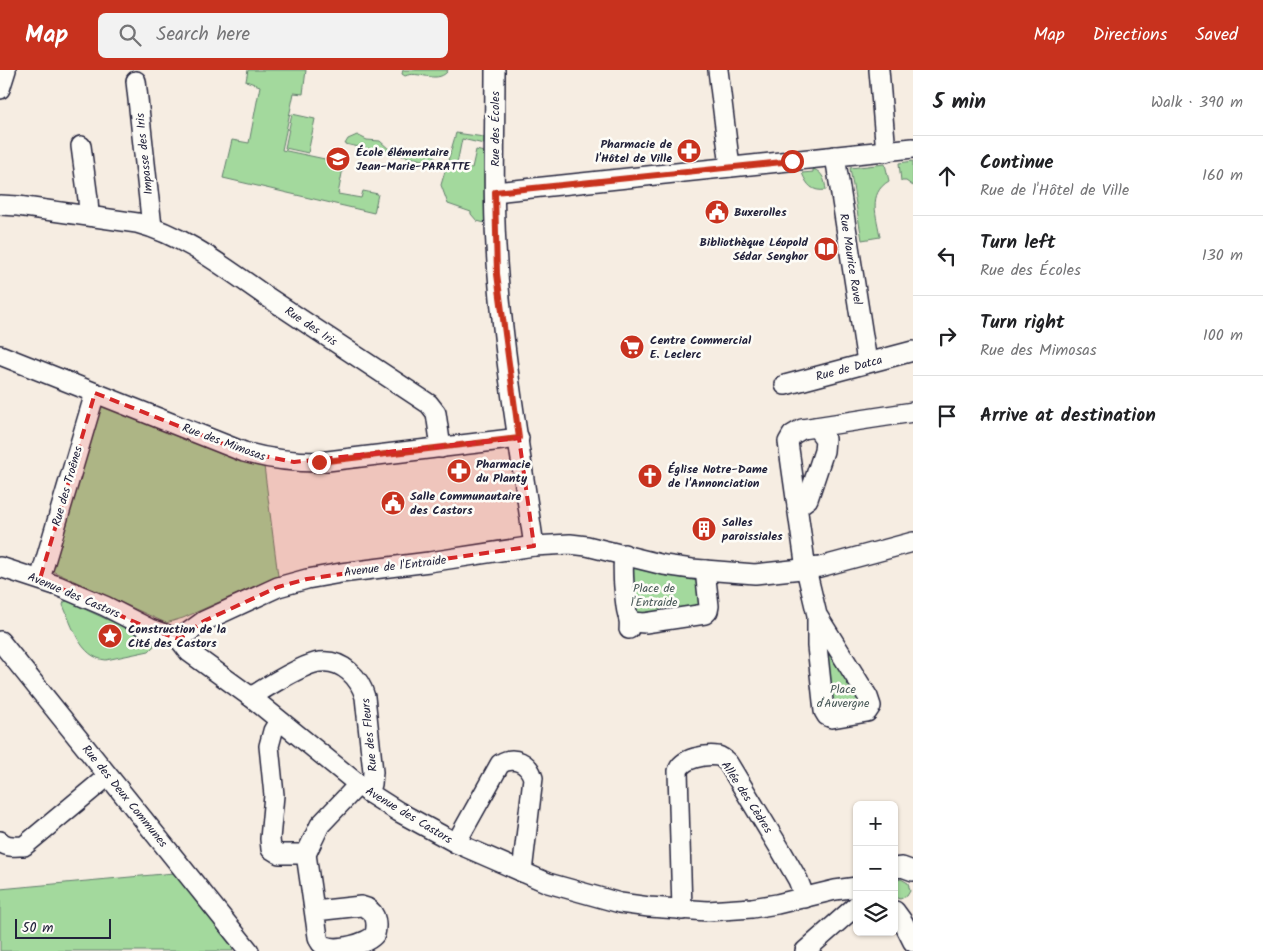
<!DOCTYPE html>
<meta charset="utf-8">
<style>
:root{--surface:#fff;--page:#f2f2f2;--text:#202124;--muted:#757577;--line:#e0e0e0;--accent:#c8321e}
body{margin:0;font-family:Kalam,sans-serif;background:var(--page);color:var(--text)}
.controls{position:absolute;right:15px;bottom:15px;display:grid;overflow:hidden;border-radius:8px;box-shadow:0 1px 4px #0004}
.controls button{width:45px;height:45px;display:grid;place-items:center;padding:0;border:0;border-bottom:1px solid var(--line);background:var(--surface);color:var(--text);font:25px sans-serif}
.scale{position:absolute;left:15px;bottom:12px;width:96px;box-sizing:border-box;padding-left:5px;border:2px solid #22223b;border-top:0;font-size:14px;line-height:18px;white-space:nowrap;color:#22223b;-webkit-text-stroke:4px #fdfcf7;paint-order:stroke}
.stop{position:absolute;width:15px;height:15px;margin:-11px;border:4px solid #c8321e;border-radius:50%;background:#fff}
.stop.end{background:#c8321e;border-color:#fff;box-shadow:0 1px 5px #0008}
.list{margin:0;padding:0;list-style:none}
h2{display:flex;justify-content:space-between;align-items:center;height:65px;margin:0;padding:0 20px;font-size:21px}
h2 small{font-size:16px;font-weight:400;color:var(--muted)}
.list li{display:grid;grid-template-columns:32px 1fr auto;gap:15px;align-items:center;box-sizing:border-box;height:80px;padding:0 20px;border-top:1px solid var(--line)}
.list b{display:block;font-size:19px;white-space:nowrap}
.list p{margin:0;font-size:16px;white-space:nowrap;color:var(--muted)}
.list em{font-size:16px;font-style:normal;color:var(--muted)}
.icon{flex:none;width:28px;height:28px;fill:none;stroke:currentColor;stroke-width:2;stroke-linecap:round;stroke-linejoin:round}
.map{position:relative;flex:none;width:913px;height:881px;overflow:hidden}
header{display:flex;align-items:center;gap:30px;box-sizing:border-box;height:70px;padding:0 25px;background:var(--accent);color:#fff}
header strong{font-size:24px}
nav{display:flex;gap:28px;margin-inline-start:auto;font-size:18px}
.search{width:350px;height:45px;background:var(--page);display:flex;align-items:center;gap:12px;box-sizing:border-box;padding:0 18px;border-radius:8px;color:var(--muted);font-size:19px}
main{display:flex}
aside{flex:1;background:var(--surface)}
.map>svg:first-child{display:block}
.green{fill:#a3d99d;stroke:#627e6c}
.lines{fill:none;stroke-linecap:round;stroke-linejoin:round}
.minor-casing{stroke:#22223b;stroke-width:22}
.minor{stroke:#fdfcf7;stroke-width:19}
.route{stroke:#c8321e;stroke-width:6}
.marked{fill:#d62828;fill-opacity:0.2;stroke:#d62828;stroke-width:4;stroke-dasharray:10 6;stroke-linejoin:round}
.labels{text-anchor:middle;stroke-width:5;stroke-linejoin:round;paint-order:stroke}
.street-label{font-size:12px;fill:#22223b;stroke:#fdfcf7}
.poi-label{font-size:12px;font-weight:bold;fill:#22223b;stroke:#fdfcf7;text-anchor:start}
.park-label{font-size:12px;fill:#495958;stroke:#fdfcf7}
</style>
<header>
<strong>Map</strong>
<div class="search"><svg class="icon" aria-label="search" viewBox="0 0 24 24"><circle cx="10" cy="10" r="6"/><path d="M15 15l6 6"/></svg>Search here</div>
<nav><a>Map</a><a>Directions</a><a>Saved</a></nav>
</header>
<main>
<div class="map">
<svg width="913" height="881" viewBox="0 0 913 881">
<rect width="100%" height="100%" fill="#f6ede2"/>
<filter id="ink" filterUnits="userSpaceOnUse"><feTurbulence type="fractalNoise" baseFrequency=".02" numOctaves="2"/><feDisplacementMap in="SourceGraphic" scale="10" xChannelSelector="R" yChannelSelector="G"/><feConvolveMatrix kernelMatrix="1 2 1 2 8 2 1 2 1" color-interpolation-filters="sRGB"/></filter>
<g filter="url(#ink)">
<g class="green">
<polygon points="248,0 306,0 303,24 294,23 282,80 344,93 338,124 361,128 363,121 378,124 374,143 223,108 232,70 249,73 260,16 246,11"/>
<path d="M 403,0 L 448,0 L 447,2 C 436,14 418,0 405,6 L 402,4 Z"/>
<polygon points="292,44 315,49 308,83 285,78"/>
<polygon points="456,63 484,67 484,74 462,69 457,94 472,98 476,80 484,82 485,153 477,151 471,144 471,142 448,134 441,115"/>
<polygon points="357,65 367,70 380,71 390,80 382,82 345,74 348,69"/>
<polygon points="407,76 415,79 430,81 434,84 437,93 398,85 392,81 394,79"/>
<polygon points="913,91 913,116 906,111 901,111 899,93"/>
<path d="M 885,94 L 889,111 C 867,124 877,146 880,167 L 862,170 L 850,98 Z"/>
<path d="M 813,99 C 823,102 825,111 826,120 C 812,122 807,115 802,103 L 813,102 Z"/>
<polygon points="101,334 221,383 264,396 278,506 183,548 166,553 50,500"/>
<polygon points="629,496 701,512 700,543 634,545"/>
<path d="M 67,531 L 117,554 L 153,573 L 154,576 L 149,581 L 106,590 C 80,588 72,555 63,535 L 64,532 Z"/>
<polygon points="822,564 861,634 834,640 830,635"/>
<polygon points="174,803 232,877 233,881 0,881 0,819"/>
<polygon points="901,809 908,813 910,821 907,826 900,829 894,827 894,811"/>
</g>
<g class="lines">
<defs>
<g id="minor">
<path d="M 495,0 C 495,68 492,137 498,205 C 505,296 521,386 534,476"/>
<polyline points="718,0 730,97"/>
<polyline points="879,0 886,82"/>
<polyline points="136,11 152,157"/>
<polyline points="0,19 6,0"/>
<polyline points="81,76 88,129 89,146"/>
<polyline points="835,86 867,292"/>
<polyline points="495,122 913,78"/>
<path d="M 0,135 L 18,136 L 137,153 C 183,165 224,197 263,224 C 318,261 373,297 429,334 L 436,343 L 441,378"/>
<path d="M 0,285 L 244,382 C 269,389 292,392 319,392 L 519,368"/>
<polyline points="785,315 913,281"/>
<polyline points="797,437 808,429 824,381 825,369 816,357"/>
<path d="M 624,484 C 622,502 624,519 626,536 C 627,546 631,550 629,559"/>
<polyline points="0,497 58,516 105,536 150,559 179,569 189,582 251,627 369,723 399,742 456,773 548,813 620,833 649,837 708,841 752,838 777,834 835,820 857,817"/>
<polyline points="40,509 95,323"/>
<polyline points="817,545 868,627 871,636 867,642 832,648 827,646 824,641 817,576 817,545 806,499 788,372 792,365 802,359 913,342"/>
<polyline points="631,552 645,553 705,544 708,541 709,536 705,500"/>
<polyline points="179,569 204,551 278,517 307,509 341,503 429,492 534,476 570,474 587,476 664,495 692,499 755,504 820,497 913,472"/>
<polyline points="0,571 249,881"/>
<path d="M 251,627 C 265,618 305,593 320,592 C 342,589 360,608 365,627 L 373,702 L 372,714 L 369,723"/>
<path d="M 279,651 L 273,661 L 269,676 L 274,725 L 270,769 L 271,779 L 279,784 L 306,784 L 318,867 C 319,871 320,874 325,876 C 336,881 368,874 375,864 C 378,851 375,839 361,836 L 315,841"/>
<path d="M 0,771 C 6,778 16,776 24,776 L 108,706"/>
<path d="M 456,773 L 500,694 C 514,685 529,693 533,708 L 522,802"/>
<polyline points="306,784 320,755 358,715"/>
<polyline points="894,798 902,797 913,801"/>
<path d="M 682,840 L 678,701 C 682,688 706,684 718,686 C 722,687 725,690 728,693 L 782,782 L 798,810 L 805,828"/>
<polyline points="895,841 903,852 913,872"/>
<polyline points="805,881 857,835"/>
</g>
</defs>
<use href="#minor" class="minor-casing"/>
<use href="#minor" class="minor"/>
</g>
</g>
<g class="lines" filter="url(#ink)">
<polyline class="route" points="319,392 519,368 497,204 495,122 792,91"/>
</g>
<path class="marked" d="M 95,323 L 244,382 L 294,392 L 519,368 L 534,476 L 307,509 L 278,517 L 204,551 L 179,569 L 150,559 L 40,509 Z"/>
<defs>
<symbol id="pharmacy-disc" viewBox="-11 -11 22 22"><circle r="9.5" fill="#c8321e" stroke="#fdfcf7"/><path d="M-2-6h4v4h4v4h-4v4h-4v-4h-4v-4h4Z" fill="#fff"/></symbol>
<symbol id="school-disc" viewBox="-11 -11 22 22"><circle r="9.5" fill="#c8321e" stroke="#fdfcf7"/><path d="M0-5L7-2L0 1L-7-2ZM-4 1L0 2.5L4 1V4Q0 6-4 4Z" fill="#fff"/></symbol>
<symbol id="civic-disc" viewBox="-11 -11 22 22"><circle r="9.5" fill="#c8321e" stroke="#fdfcf7"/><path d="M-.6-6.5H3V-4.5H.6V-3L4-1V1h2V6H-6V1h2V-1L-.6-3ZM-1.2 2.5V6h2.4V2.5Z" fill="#fff"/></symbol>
<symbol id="library-disc" viewBox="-11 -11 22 22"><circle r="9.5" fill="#c8321e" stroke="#fdfcf7"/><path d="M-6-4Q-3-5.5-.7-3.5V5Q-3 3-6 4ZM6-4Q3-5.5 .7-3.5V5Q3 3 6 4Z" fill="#fff"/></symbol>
<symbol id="supermarket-disc" viewBox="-11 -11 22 22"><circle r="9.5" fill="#c8321e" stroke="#fdfcf7"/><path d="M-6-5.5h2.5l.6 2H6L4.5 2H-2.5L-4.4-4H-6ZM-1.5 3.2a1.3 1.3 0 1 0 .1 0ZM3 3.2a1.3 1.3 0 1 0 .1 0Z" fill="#fff"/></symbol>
<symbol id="church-disc" viewBox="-11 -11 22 22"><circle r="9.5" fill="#c8321e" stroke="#fdfcf7"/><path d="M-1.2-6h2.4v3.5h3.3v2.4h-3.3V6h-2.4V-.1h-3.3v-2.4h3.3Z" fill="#fff"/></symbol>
<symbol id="building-disc" viewBox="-11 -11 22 22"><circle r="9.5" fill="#c8321e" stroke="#fdfcf7"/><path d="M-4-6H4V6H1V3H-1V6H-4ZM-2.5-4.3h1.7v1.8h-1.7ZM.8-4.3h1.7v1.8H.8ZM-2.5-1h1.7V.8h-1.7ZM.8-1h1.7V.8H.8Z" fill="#fff"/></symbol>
<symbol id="sight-disc" viewBox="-11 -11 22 22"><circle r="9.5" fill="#c8321e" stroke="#fdfcf7"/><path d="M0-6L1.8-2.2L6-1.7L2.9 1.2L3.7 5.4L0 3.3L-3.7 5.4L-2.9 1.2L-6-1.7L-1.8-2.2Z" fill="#fff"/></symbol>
</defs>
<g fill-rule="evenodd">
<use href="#pharmacy-disc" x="675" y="67" width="28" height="28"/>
<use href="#school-disc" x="324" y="75" width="28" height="28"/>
<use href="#civic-disc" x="703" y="128" width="28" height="28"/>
<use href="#library-disc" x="812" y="165" width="28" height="28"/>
<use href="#supermarket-disc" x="618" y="263" width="28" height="28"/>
<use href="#pharmacy-disc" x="445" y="387" width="28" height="28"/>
<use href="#church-disc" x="636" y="392" width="28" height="28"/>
<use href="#civic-disc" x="379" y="419" width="28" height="28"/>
<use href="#building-disc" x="690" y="445" width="28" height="28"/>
<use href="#sight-disc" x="96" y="552" width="28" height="28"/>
</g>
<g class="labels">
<g class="street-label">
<text transform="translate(495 59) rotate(-90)" y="4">Rue des Écoles</text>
<text transform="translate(144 84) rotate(-96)" y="4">Impasse des Iris</text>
<text transform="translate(851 189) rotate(81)" y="4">Rue Maurice Ravel</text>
<text transform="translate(311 256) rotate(34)" y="4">Rue des Iris</text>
<text transform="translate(849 298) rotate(-15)" y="4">Rue de Datca</text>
<text transform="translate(224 372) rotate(20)" y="4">Rue des Mimosas</text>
<text transform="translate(67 416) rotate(-74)" y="4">Rue des Troênes</text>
<text transform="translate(395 496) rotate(-7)" y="4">Avenue de l'Entraide</text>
<text transform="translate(74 525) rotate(23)" y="4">Avenue des Castors</text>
<text transform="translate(369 665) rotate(-96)" y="4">Rue des Fleurs</text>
<text transform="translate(125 726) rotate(51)" y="4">Rue des Deux Communes</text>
<text transform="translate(747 727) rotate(57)" y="4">Allée des Cèdres</text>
<text transform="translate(409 745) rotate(31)" y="4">Avenue des Castors</text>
</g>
<g class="poi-label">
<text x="672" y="78" text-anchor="end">Pharmacie de<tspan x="672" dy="14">l'Hôtel de Ville</tspan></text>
<text x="356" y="86">École élémentaire<tspan x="356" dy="14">Jean-Marie-PARATTE</tspan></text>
<text x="734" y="146">Buxerolles</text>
<text x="808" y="176" text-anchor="end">Bibliothèque Léopold<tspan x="808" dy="14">Sédar Senghor</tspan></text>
<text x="650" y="274">Centre Commercial<tspan x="650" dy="14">E. Leclerc</tspan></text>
<text x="476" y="398">Pharmacie<tspan x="476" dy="14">du Planty</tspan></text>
<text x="668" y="403">Église Notre-Dame<tspan x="668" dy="14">de l'Annonciation</tspan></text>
<text x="410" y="430">Salle Communautaire<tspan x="410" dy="14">des Castors</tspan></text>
<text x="722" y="456">Salles<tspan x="722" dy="14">paroissiales</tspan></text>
<text x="128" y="563">Construction de la<tspan x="128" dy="14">Cité des Castors</tspan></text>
</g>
<g class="park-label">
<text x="654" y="522">Place de<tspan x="654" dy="14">l'Entraide</tspan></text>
<text x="843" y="623">Place<tspan x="843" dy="14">d'Auvergne</tspan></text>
</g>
</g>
</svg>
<div class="controls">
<button>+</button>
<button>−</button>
<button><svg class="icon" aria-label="layers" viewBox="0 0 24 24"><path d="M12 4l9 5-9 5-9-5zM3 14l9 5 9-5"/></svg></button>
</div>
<div class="scale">50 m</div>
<div class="stop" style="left:792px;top:91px"></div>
<div class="stop end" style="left:319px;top:392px"></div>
</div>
<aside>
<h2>5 min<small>Walk · 390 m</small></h2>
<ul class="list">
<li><svg class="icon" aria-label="ahead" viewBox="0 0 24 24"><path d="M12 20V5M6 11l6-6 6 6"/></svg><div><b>Continue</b><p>Rue de l'Hôtel de Ville</p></div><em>160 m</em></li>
<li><svg class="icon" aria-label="left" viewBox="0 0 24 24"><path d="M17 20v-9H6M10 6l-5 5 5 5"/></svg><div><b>Turn left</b><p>Rue des Écoles</p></div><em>130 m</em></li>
<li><svg class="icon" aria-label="right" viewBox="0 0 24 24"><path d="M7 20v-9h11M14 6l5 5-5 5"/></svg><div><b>Turn right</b><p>Rue des Mimosas</p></div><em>100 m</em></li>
<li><svg class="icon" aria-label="arrive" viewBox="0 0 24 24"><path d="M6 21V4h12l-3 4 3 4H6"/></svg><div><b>Arrive at destination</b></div></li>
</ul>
</aside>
</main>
